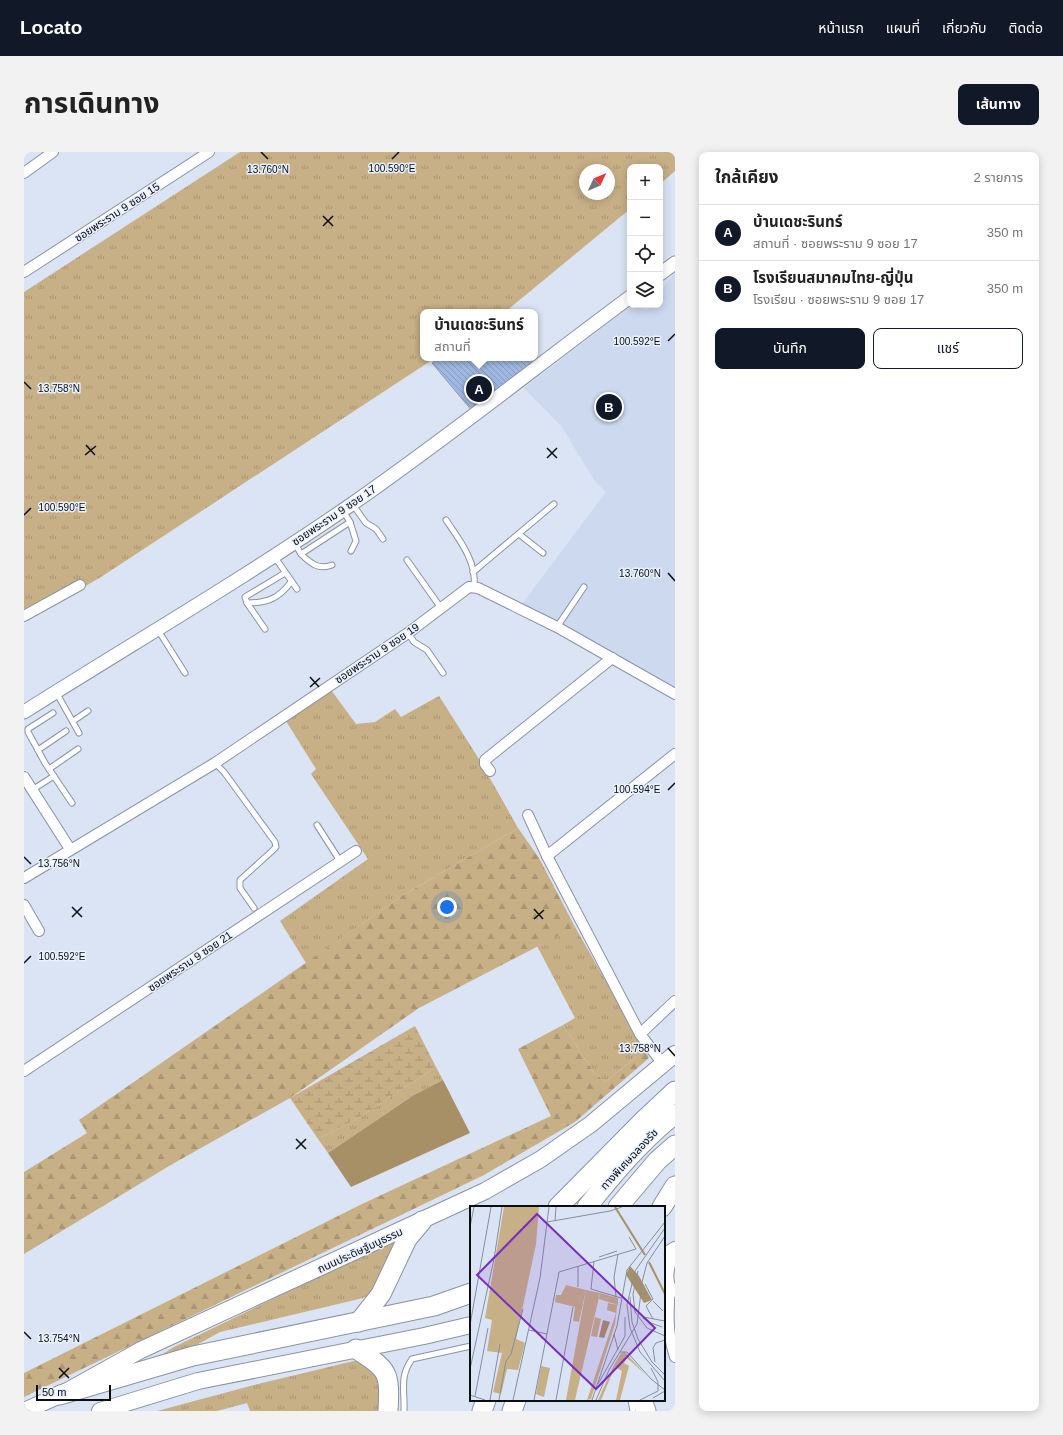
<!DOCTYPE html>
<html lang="th">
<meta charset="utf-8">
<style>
:root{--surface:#fff;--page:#f2f2f2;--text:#222;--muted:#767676;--line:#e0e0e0;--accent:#111827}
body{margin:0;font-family:Helvetica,"Noto Sans Thai",sans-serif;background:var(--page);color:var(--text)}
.controls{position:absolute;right:12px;top:12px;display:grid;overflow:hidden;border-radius:8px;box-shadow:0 2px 10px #0003}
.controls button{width:36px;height:36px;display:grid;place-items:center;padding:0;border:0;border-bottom:1px solid var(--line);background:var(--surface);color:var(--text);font:20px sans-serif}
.compass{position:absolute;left:555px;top:12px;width:36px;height:36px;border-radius:50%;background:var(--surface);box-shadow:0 2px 10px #0003;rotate:46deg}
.scale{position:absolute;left:12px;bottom:10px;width:75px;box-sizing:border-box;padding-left:4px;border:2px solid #0a0d12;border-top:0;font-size:11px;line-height:14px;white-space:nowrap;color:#0a0d12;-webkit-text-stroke:3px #e9f1fe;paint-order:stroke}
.you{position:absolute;left:423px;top:755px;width:14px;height:14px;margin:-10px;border:3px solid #fff;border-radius:50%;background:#1a73e8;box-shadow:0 0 0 6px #1a73e833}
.badge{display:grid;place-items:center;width:26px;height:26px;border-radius:50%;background:var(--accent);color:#fff;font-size:13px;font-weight:700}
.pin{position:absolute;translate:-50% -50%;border:2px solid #fff;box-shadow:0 1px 4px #0006}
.popup{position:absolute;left:396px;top:157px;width:118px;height:52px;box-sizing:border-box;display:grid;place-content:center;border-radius:8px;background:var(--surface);filter:drop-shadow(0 1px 3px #0005);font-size:13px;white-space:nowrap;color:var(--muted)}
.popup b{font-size:15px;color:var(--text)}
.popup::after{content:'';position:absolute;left:50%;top:100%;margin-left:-8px;border:8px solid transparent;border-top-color:var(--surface)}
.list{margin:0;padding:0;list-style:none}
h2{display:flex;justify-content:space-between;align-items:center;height:52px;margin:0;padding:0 16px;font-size:17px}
h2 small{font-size:13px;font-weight:400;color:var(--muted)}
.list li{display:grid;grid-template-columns:26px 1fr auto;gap:12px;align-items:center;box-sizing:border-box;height:56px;padding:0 16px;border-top:1px solid var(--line)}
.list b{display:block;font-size:15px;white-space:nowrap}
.list p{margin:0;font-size:13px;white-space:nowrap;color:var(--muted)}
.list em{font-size:13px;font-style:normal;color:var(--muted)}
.actions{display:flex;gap:8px;padding:12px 16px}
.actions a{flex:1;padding:9px 0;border:1px solid var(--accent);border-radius:8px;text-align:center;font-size:14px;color:var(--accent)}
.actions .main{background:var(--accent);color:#fff}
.icon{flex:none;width:22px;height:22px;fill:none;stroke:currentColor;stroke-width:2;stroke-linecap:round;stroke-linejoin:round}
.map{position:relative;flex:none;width:651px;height:1259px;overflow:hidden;border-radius:8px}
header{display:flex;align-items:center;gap:24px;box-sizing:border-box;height:56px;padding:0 20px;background:var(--accent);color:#fff}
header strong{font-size:19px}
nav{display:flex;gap:22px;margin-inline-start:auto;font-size:14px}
.intro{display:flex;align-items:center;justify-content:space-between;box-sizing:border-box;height:96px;padding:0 24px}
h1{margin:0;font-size:28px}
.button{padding:10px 18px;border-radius:8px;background:var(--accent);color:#fff;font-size:14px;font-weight:700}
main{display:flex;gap:24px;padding:0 24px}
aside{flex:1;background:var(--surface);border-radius:8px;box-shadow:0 2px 10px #0003}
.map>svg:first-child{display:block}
.built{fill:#ccd9ef}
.grass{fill:url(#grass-tufts);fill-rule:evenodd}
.forest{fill:url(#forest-firs)}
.wetland{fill:url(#wetland-marsh)}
.water{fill:#a89066}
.building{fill:url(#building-back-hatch);stroke:#939bab}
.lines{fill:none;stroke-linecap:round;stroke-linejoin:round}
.service-casing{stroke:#8b93a3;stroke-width:7}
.minor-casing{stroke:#8b93a3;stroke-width:12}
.tertiary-casing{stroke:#8b93a3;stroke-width:15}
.primary-casing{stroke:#8b93a3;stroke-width:18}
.motorway-casing{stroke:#8b93a3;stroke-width:21}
.service{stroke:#fff;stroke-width:5}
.minor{stroke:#fff;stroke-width:10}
.tertiary{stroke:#fff;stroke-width:13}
.primary{stroke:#fff;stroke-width:16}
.motorway{stroke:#fff;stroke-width:19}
.ticks{fill:none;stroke:#0a0d12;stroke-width:1.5}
.labels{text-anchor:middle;stroke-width:3;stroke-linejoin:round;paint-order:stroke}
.street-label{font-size:11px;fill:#0a0d12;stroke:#e9f1fe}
.inset-river{fill:none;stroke:#a89066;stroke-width:2}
.inset-road{fill:none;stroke:#878e9a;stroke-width:1}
.view{fill:#7b2cbf;fill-opacity:0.15;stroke:#7b2cbf;stroke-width:2}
.inset-edge{fill:none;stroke:#0a0d12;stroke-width:2}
.ticks-label{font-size:10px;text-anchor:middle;fill:#0a0d12;stroke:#e9f1fe;stroke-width:3;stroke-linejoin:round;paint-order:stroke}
</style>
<header>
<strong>Locato</strong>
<nav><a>หน้าแรก</a><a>แผนที่</a><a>เกี่ยวกับ</a><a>ติดต่อ</a></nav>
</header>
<div class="intro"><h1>การเดินทาง</h1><a class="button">เส้นทาง</a></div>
<main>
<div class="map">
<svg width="651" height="1259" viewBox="0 0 651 1259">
<defs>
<pattern id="grass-tufts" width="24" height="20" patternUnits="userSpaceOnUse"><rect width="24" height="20" fill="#c7af86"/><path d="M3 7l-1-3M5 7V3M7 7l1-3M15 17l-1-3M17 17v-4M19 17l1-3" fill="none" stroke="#aa9573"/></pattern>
<pattern id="forest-firs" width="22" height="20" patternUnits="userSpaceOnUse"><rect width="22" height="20" fill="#c7af86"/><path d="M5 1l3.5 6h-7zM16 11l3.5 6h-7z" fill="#aa9573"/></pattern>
<pattern id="wetland-marsh" width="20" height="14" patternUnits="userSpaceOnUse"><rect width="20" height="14" fill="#c7af86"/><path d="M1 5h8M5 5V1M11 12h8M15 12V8" fill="none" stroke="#aa9573"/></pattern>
<pattern id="building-back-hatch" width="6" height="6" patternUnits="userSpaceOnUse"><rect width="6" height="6" fill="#a0b8e1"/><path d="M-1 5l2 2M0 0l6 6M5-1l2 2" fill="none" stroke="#889dc0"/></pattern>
</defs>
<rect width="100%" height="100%" fill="#dae4f4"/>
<polygon class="built" points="651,120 651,538 498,452 582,340 570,328 538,275 500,236 608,153 615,153 623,158 627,153 636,153 636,140"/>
<g class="grass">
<path d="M 216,0 L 651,0 L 651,19 L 636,32 L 636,15 L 606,15 L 606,57 L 481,160 L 399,160 L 399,206 L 411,206 L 77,425 L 0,470 L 0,140 ZM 561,18 L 585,18 L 585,42 L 561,42 Z"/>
<polygon points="307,538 332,572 351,570 371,557 377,565 415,544 455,607 494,676 381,742 282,811 256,769 344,707 287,622 292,617 262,569"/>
<polygon points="551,775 621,898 581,930 568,918 539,873 551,866 513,794"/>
<polygon points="412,915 419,928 390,943 304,1001 294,987 333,967"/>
<polygon points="373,1087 354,1138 339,1146 196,1180 167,1196 131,1207 150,1195"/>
<polygon points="334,1208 356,1223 359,1259 226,1259 223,1251 193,1259 133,1259 230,1233"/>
</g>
<g class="forest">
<polygon points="494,676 515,706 551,775 395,856 266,946 145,1014 0,1102 0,1020 63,981 55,968 381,742"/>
<polygon points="539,873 568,918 581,930 621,898 625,906 551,970 460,1023 0,1245 0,1221 338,1052 527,964 494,897"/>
</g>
<polygon class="wetland" points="391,874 412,915 333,967 294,987 266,946"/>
<polygon class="water" points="419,928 446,981 327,1035 304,1001 390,943"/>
<polygon class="building" points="416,206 506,206 512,213 449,260 408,211"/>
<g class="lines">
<defs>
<g id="service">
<polyline points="329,353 342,371 352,377 359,387"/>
<path d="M 422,368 C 435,387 453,410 450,434"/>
<polyline points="326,370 332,389 327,399"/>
<polyline points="495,382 519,401"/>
<polyline points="270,390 277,402 326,370 319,359"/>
<path d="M 277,402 C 287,412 295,418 308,413"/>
<polyline points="250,404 273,437"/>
<polyline points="383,408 417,456"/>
<polyline points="449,420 530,352"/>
<path d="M 261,421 L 221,445 L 223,451 C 244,451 255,446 267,430"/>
<polyline points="223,451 241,477"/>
<polyline points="533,475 560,435"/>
<polyline points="134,478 161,521"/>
<polyline points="384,481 390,490 403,498 419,521"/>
<polyline points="32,540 55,581"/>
<polyline points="29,561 4,577 4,580 21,611 48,651"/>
<polyline points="49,569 64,559"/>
<polyline points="14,598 42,579"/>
<polyline points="191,611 200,620 251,690 252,695 247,700 216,728 216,736 230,756"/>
<polyline points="25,617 54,597"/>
<polyline points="8,638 30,624"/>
<polyline points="293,673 316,709"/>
<polyline points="607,1248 609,1259"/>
<path d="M 380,1259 C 381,1239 375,1225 388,1207 L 447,1194"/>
</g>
<g id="minor">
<polyline points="0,21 29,0"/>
<polyline points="0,120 185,0"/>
<polyline points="0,464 56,433"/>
<polyline points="466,619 461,612 461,608 588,506"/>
<polyline points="0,625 46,697"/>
<polyline points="504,663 523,704"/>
<polyline points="0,726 191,611 384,481 445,435 454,436 533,475 651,542"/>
<polyline points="0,753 15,779"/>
<polyline points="616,882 651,849"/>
<polyline points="639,912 616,882 523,704 651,602"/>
<polyline points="0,919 332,699"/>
<path d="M 646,1135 C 644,1160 643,1181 651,1205"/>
<path d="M 649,1140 C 640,1126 646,1113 650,1098"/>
</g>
<g id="tertiary">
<polyline points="636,122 651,111"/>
<path d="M 0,560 C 109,491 221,426 328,352 C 423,286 513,214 606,145"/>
</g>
<g id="primary">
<polyline points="640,1105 651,1098"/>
<polyline points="0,1259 36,1243 117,1198 461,1039 517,1007 567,972 651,902"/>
<polyline points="76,1259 174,1229 400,1184 447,1173"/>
</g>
<g id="motorway">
<polyline points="534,1055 620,968 651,939"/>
<path d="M 563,1055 C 590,1021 617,989 651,962"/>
<polyline points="594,1055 633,1009 651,993"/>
<polyline points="638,1055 651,1034"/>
<polyline points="335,1170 357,1142 383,1087 398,1069"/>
<path d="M 332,1197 C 365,1218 366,1220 364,1259"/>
<polyline points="36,1243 169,1204 410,1154 447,1141"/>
<polyline points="618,1248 622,1259"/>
<polyline points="458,1259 462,1248"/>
<polyline points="488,1259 492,1248"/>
</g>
</defs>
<use href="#service" class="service-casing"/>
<use href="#minor" class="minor-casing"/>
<use href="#tertiary" class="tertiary-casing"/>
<use href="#primary" class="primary-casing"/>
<use href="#motorway" class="motorway-casing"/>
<use href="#service" class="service"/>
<use href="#minor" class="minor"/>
<use href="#tertiary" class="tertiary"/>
<use href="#primary" class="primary"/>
<use href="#motorway" class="motorway"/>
</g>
<path class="ticks" d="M 237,0 L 244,7M 368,7 L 375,0M 299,64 L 309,74M 299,74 L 309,64M 644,189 L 651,182M 0,230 L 7,237M 62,293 L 71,303M 523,296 L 533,306M 61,303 L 72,294M 523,306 L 533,296M 0,363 L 7,356M 644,421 L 651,429M 286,525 L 295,535M 286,535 L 296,526M 644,638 L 651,631M 0,705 L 7,712M 48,755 L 58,765M 510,757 L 519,767M 48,765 L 58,755M 510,767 L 520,758M 0,811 L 7,804M 644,896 L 651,904M 272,987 L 282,997M 272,997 L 282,987M 0,1180 L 7,1187M 35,1216 L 45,1226M 35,1226 L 45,1216"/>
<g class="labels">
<g class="street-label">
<text transform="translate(93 60) rotate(-33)" y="4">ซอยพระราม 9 ซอย 15</text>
<text transform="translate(310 363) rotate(-34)" y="4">ซอยพระราม 9 ซอย 17</text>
<text transform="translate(353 501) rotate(-34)" y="4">ซอยพระราม 9 ซอย 19</text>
<text transform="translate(166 809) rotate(-34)" y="4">ซอยพระราม 9 ซอย 21</text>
<text transform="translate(605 1007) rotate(-47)" y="4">ทางพิเศษฉลองรัช</text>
<text transform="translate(336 1098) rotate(-25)" y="4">ถนนประดิษฐ์มนูธรรม</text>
</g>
</g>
<g transform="translate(446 1054)">
<rect width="195" height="195" fill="#dae4f4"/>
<path d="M 34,1 L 69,1 L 66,38 L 46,133 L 55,137 L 48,164 L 37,163 L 31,188 L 23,186 L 32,147 L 17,145 L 22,114 L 15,112 ZM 96,79 L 116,84 L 109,116 L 103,115 L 105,101 L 85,96 L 86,89 L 91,89 ZM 130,87 L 148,92 L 148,99 L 129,93 ZM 155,146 L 175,168 L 157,152 L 154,157 L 159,160 L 150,194 L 146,194 L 152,165 L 145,161 L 131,194 L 128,194 L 144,159 L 151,147 ZM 71,160 L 80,162 L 74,191 L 66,188 Z" fill="#c7af86"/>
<path d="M 116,84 L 130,87 L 105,194 L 96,194 ZM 148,92 L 145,118 L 121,193 L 117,194 L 146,107 L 137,104 L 138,97 L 148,99 Z" fill="#c7af86"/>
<path d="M 125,111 L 131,113 L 127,131 L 121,130 Z" fill="#c7af86"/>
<path d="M 160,60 L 169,70 L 182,94 L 174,97 L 156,69 ZM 133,114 L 140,116 L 134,132 L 129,131 Z" fill="#a89066"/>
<path class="inset-river" d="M 145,1 L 175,49M 179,56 L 195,88"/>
<path class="inset-road" d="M 85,15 L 86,1M 77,16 L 140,5 L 152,1M 0,21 L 4,1M 195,22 L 165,65 L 157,99 L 160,122 L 170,146 L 195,175M 129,51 L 147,45M 124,55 L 121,83 L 151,92M 168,65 L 163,88 L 165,106 L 177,122 L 195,130M 175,78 L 183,93 L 176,100 L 183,113M 171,80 L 177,57 L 195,30M 108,81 L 108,60M 146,91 L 144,71 L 148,48M 160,91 L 162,116 L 168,133 L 182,156 L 195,169M 183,95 L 193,105M 170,107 L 173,111 L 195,115M 173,112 L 181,117 L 192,121M 0,119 L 21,1M 59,124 L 77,128M 144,128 L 148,144M 150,146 L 157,146 L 181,173 L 195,184M 185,156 L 183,142 L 186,137 L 195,134M 0,163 L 24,53 L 32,1M 128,178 L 155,130 L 155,111M 0,189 L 15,194M 5,190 L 18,122M 183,192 L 195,185M 20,194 L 30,138M 29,194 L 36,155 L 41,148 L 53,103M 43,194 L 70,72 L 79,1M 64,194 L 89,66 L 166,43 L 159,31M 86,194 L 103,101M 122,194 L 147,120 L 157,64 L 195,16M 126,194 L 139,164 L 167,118 L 172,79M 170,194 L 188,185 L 188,176 L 181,162"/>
<path class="view" d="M 67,8 L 185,122 L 126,183 L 7,69 Z"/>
<rect width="195" height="195" class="inset-edge"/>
</g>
<g class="ticks-label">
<text x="368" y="20">100.590°E</text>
<text x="244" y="21">13.760°N</text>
<text x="613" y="193">100.592°E</text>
<text x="35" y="240">13.758°N</text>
<text x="38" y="359">100.590°E</text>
<text x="616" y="425">13.760°N</text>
<text x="613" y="641">100.594°E</text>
<text x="35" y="715">13.756°N</text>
<text x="38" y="808">100.592°E</text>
<text x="616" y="900">13.758°N</text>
<text x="35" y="1190">13.754°N</text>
</g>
</svg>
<div class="controls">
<button>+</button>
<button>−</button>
<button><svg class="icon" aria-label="locate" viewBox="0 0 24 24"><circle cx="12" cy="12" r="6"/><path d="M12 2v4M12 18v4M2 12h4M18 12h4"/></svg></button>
<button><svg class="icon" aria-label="layers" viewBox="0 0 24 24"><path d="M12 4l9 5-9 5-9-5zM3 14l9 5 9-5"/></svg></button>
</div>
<svg class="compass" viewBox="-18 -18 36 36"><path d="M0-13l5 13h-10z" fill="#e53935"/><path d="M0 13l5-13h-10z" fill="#767676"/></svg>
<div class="scale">50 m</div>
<div class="you"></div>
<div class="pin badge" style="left:455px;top:237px">A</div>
<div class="popup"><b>บ้านเดชะรินทร์</b>สถานที่</div>
<div class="pin badge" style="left:585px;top:255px">B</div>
</div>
<aside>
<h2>ใกล้เคียง<small>2 รายการ</small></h2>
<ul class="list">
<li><span class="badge">A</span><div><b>บ้านเดชะรินทร์</b><p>สถานที่ · ซอยพระราม 9 ซอย 17</p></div><em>350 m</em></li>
<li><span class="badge">B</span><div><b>โรงเรียนสมาคมไทย-ญี่ปุ่น</b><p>โรงเรียน · ซอยพระราม 9 ซอย 17</p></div><em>350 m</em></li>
</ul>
<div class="actions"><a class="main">บันทึก</a><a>แชร์</a></div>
</aside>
</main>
